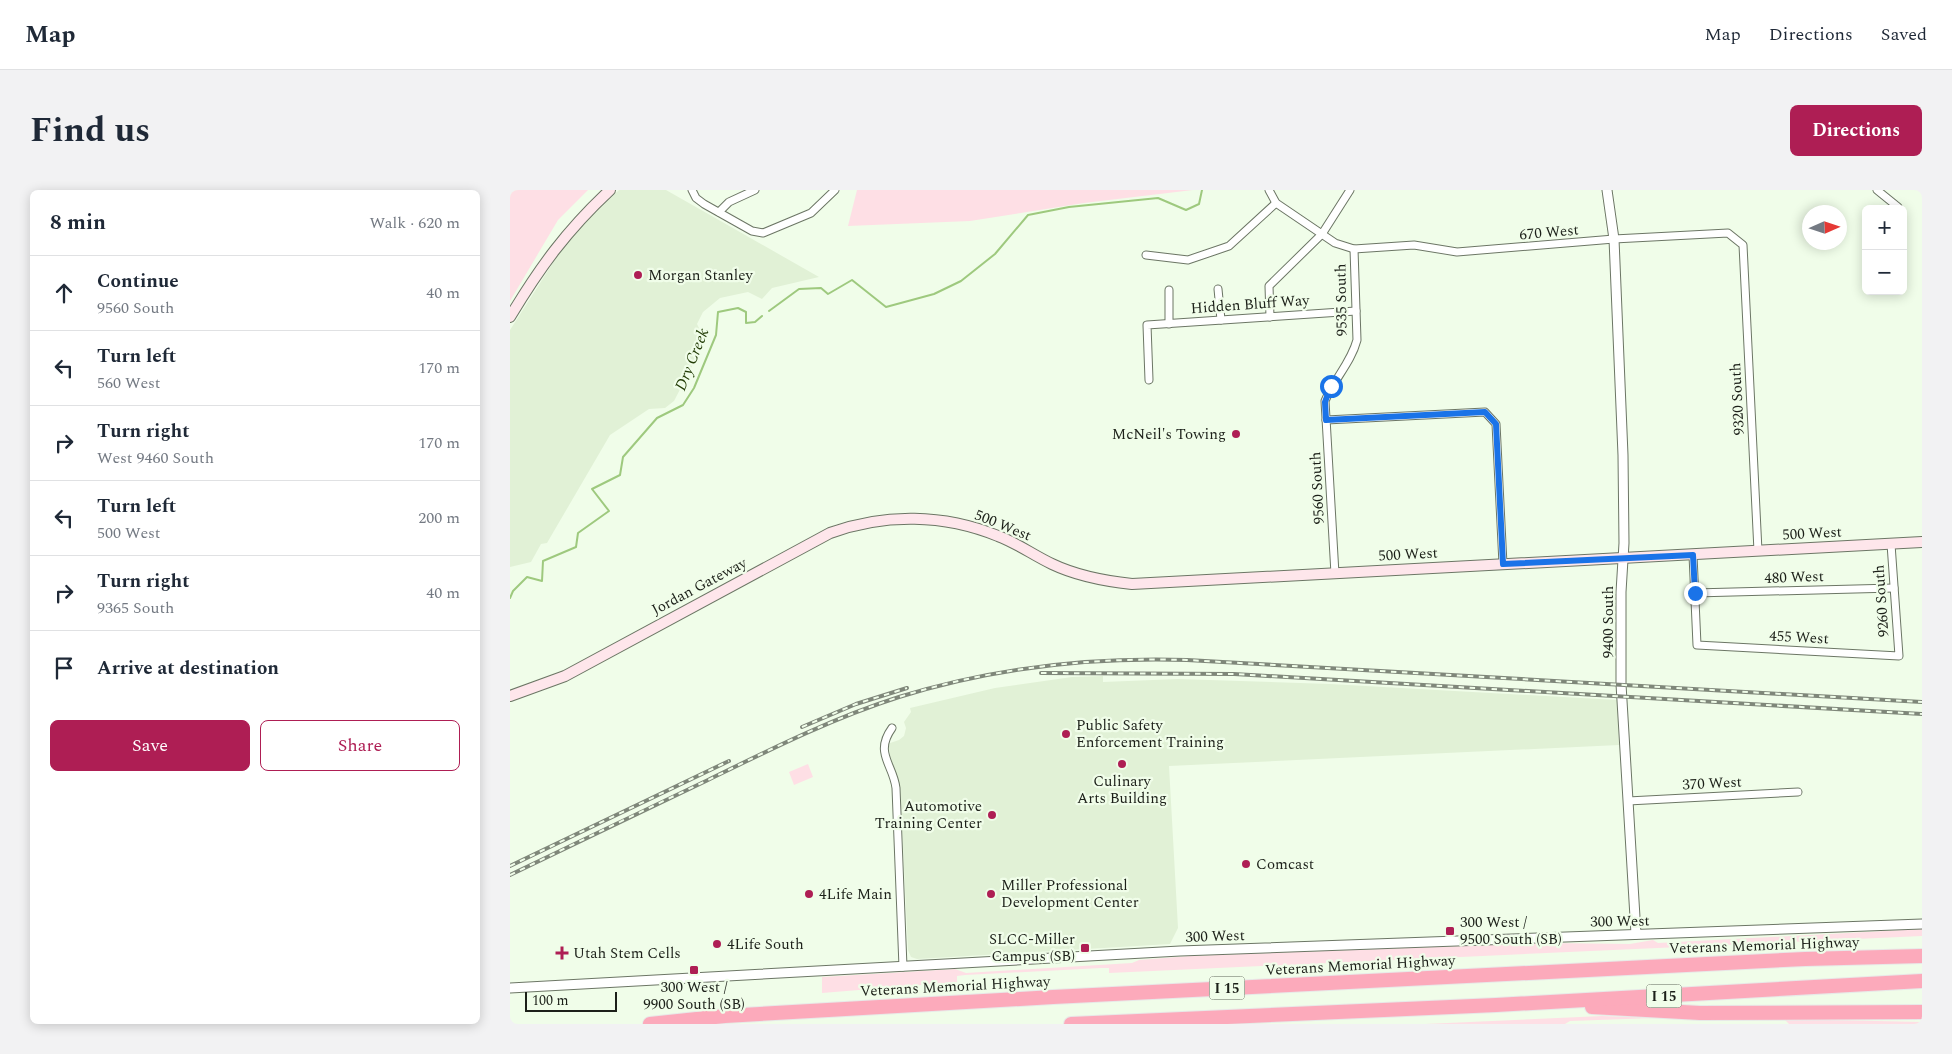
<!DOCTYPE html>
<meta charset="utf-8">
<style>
:root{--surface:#fff;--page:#f2f2f3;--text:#1f2937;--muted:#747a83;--line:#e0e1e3;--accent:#ae1e54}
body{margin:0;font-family:Spectral,serif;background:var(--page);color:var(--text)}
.controls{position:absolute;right:15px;top:15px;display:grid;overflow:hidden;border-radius:8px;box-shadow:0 2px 12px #0003}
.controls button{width:45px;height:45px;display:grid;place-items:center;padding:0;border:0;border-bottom:1px solid var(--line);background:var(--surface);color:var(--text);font:25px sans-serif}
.compass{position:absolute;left:1292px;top:15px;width:45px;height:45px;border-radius:50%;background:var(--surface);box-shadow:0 2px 12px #0003;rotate:87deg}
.scale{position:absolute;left:15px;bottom:12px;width:92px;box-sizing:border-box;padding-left:5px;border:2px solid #1c2019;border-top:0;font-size:14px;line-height:18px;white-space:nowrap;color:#1c2019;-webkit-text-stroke:4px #f0fde9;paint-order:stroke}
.stop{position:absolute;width:15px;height:15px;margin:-11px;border:4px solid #1a73e8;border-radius:50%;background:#fff}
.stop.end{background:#1a73e8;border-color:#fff;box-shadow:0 1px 5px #0008}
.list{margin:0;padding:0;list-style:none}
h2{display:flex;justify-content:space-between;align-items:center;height:65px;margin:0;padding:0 20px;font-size:21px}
h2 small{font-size:16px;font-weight:400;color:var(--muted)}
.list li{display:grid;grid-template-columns:32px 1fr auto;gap:15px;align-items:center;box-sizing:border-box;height:75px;padding:0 20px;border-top:1px solid var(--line)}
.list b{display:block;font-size:19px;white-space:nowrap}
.list p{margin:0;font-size:16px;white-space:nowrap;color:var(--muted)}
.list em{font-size:16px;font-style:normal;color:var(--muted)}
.actions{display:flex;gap:10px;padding:15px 20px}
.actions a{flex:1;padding:11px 0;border:1px solid var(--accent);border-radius:8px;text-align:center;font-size:18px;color:var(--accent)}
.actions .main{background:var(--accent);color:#fff}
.icon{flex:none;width:28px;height:28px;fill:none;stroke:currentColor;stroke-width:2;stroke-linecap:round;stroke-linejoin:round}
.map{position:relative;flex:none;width:1412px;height:834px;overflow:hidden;border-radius:8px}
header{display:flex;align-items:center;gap:30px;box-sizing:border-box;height:70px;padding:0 25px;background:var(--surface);border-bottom:1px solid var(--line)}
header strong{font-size:24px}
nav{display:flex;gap:28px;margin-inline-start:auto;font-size:18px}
.intro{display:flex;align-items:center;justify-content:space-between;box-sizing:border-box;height:120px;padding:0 30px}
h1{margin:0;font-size:35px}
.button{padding:12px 22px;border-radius:8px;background:var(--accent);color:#fff;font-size:18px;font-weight:700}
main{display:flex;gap:30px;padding:0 30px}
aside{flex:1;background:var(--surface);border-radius:8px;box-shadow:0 2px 12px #0003}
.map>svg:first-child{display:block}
.built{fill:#e1f1d6}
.green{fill:#fedfe5}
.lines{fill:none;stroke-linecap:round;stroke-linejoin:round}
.stream{stroke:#9ec97e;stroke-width:2}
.minor-casing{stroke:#6c7665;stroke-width:9}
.tertiary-casing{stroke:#6c7665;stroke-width:11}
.secondary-casing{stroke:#6c7665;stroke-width:12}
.motorway-casing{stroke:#e8e9e8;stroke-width:16}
.minor{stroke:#fff;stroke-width:7}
.tertiary{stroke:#fff;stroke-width:9}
.secondary{stroke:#fee6eb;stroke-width:10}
.motorway{stroke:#fcaabb;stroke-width:14}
.rail-casing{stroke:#7f877a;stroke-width:4}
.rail{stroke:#f0fde9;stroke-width:2;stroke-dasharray:5.5;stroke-linecap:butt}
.route{stroke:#1a73e8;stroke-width:6}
.poi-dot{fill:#ae1e54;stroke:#f0fde9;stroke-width:2}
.labels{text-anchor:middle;stroke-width:4.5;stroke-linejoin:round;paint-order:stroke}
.shield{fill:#f0fde9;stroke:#5c6257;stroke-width:1}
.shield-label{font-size:14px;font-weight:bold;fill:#1c2019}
.street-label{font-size:15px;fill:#1c2019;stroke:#f0fde9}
.poi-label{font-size:15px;fill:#1c2019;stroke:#f0fde9;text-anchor:start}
.water-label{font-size:16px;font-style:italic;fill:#233d07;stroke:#f0fde9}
</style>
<header>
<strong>Map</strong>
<nav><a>Map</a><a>Directions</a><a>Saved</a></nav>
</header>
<div class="intro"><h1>Find us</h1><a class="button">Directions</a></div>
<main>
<aside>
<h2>8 min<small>Walk · 620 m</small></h2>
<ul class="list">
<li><svg class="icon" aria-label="ahead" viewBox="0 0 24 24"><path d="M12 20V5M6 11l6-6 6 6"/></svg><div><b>Continue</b><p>9560 South</p></div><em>40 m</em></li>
<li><svg class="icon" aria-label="left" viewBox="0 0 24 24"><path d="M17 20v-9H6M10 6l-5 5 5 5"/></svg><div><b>Turn left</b><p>560 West</p></div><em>170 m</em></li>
<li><svg class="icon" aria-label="right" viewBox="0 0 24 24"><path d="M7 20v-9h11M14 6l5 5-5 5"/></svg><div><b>Turn right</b><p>West 9460 South</p></div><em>170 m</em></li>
<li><svg class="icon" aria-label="left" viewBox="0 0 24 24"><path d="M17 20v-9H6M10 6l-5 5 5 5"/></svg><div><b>Turn left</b><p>500 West</p></div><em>200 m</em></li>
<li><svg class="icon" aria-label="right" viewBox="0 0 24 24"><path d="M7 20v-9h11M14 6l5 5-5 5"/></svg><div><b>Turn right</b><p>9365 South</p></div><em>40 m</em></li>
<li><svg class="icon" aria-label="arrive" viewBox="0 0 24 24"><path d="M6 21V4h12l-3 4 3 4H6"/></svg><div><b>Arrive at destination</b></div></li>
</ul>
<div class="actions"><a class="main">Save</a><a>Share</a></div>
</aside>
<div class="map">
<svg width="1412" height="834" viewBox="0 0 1412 834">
<rect width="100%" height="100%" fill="#f0fde9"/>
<g class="built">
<polygon points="109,0 156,0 309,87 262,98 252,109 238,102 210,108 193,122 187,134 194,148 193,155 164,211 155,218 139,219 100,245 37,353 31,354 21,372 0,377 0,140 55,54 72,35"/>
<polygon points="593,486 593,492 668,489 820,494 1107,510 1109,555 659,576 668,738 660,754 407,769 401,767 398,760 390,596 381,573 379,557 380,553 389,550 394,546 396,538 394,532 401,522 400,518 485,498 562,487"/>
</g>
<g class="green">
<polygon points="0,0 78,0 48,30 0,111"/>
<polygon points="347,0 683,0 574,13 460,31 338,36"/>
<polygon points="298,574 303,587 284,595 279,582"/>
<polygon points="1412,739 1412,746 599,783 599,778 591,778 455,785 447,786 447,792 312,803 312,787 445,779 456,783 622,773 629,770 680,766 1038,753 1120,754 1143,750 1148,753"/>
<polygon points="1092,826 1144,828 1060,831 1055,834 915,834"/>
<polygon points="1274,829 1412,832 1412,834 1279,834"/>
</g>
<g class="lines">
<g class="stream">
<polyline points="259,121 289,99 311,98 318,104 342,90 376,117 424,104 451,91 485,64 518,25 559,17 648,8 676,20 689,14 692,0"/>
<polyline points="0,408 3,401 17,387 32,391 33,371 66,357 68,343 99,321 82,299 110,285 113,267 147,228 173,215 184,198 206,145 208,122 228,118 236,122 236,133 245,132 252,126"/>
</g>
<defs>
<g id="minor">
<polyline points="182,0 186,8 194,14 242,41 253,43 301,23 325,0"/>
<polyline points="759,0 766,13 825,53 844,59 904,55 947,62 1104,49 1218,43 1233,55 1248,361"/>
<polyline points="1367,0 1388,17"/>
<polyline points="209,22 219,12 245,0"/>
<polyline points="636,65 678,70 719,56 766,13"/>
<polyline points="708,99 711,130"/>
<polyline points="659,100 659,134"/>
<polyline points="760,127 759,96 812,44 840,0"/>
<polyline points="639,190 637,135 846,121"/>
<polyline points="816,230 975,222 986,234 993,374"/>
<polyline points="1183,365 1187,455 1389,466 1381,354"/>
<path d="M 825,384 L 815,211 C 824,189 841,173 847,150 L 844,59"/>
<polyline points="1185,403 1384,398"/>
<path d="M 382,538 C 364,563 383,574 386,598 L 393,777"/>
<polyline points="1118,611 1288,602"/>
</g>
<g id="tertiary">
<polyline points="1097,0 1104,49 1113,265 1114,353 1111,402 1111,494 1126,744"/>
<polyline points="0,798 670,761 1412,734"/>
</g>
<g id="secondary">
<path d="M 0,127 C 30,77 57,40 100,0"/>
<path d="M 0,506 L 55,486 L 320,343 C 375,323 434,324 488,346 C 507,353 523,365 542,374 C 567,386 594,391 622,394 L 1412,352"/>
</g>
<g id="motorway">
<polyline points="1082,817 1190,823 1412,822"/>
<polyline points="140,834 215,826 543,807 1295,769 1412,766"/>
<polyline points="561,834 986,815 1412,791"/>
</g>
</defs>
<use href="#minor" class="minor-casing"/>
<use href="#tertiary" class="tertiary-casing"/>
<use href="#secondary" class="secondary-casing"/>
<use href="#motorway" class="motorway-casing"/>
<use href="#minor" class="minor"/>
<use href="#tertiary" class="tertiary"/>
<use href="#secondary" class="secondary"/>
<use href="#motorway" class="motorway"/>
<defs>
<g id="rail">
<polyline points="531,483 724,484 1412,524"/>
<polyline points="292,537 346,514 397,498"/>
<polyline points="0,676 219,571"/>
<path d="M 0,685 C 66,653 132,621 198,590 C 261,559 323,528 389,507 C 482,478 580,467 677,470 L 1412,512"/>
</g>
</defs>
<use href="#rail" class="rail-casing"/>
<use href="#rail" class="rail"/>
</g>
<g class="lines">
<polyline class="route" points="821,196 815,212 816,230 975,222 986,234 993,374 1183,365 1185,403"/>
</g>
<g class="poi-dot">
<circle cx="128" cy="85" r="5"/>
<circle cx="726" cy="244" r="5"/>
<circle cx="556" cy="544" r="5"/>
<circle cx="612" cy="574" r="5"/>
<circle cx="482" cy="625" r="5"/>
<circle cx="736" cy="674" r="5"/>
<circle cx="299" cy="704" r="5"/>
<circle cx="481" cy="704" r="5"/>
<rect x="935" y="736" width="10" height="10" rx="2.5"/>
<circle cx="207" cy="754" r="5"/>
<rect x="570" y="753" width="10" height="10" rx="2.5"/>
<path d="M49.5 755.5h5v5h5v5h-5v5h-5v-5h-5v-5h5z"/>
<rect x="179" y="775" width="10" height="10" rx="2.5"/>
</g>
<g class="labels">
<g class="shield">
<rect x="699.5" y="786.5" width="35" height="23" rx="4"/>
<rect x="1136.5" y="794.5" width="35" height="23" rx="4"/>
</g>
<g class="shield-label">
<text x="717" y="803">I 15</text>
<text x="1154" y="811">I 15</text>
</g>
<g class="street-label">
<text transform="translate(1039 42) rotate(-5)" y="5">670 West</text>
<text transform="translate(831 110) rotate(-91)" y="5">9535 South</text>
<text transform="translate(740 114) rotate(-4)" y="5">Hidden Bluff Way</text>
<text transform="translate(1227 209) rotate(-93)" y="5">9320 South</text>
<text transform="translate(807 298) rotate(-93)" y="5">9560 South</text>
<text transform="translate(493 335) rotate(22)" y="5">500 West</text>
<text transform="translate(1302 343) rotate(-3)" y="5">500 West</text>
<text transform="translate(898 364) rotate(-3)" y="5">500 West</text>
<text transform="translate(1284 387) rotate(-2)" y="5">480 West</text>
<text transform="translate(189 396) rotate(-28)" y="5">Jordan Gateway</text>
<text transform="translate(1371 411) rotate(-94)" y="5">9260 South</text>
<text transform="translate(1098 432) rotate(-90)" y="5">9400 South</text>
<text transform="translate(1289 447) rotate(3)" y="5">455 West</text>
<text transform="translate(1202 593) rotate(-3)" y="5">370 West</text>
<text transform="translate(1110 731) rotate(-1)" y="5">300 West</text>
<text transform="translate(705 746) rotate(-2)" y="5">300 West</text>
<text transform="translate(1254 755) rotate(-2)" y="5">Veterans Memorial Highway</text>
<text transform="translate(850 775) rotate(-3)" y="5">Veterans Memorial Highway</text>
<text transform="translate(445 796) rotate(-3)" y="5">Veterans Memorial Highway</text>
</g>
<g class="poi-label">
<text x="138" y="90">Morgan Stanley</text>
<text x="716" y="249" text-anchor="end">McNeil's Towing</text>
<text x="566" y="540">Public Safety<tspan x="566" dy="17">Enforcement Training</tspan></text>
<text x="612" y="596" text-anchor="middle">Culinary<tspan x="612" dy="17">Arts Building</tspan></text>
<text x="472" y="621" text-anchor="end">Automotive<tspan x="472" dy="17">Training Center</tspan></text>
<text x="746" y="679">Comcast</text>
<text x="491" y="700">Miller Professional<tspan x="491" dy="17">Development Center</tspan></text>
<text x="309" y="709">4Life Main</text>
<text x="950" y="737">300 West /<tspan x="950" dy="17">9500 South (SB)</tspan></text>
<text x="565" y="754" text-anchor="end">SLCC-Miller<tspan x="565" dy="17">Campus (SB)</tspan></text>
<text x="217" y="759">4Life South</text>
<text x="63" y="768">Utah Stem Cells</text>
<text x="184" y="802" text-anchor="middle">300 West /<tspan x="184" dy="17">9900 South (SB)</tspan></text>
</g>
<g class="water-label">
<text transform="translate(181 169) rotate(-68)" y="6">Dry Creek</text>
</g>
</g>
</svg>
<div class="controls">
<button>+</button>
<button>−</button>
</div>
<svg class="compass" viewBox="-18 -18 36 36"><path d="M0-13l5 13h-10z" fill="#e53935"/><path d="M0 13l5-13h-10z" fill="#747a83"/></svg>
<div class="scale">100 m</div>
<div class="stop" style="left:821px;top:196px"></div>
<div class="stop end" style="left:1185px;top:403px"></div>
</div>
</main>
